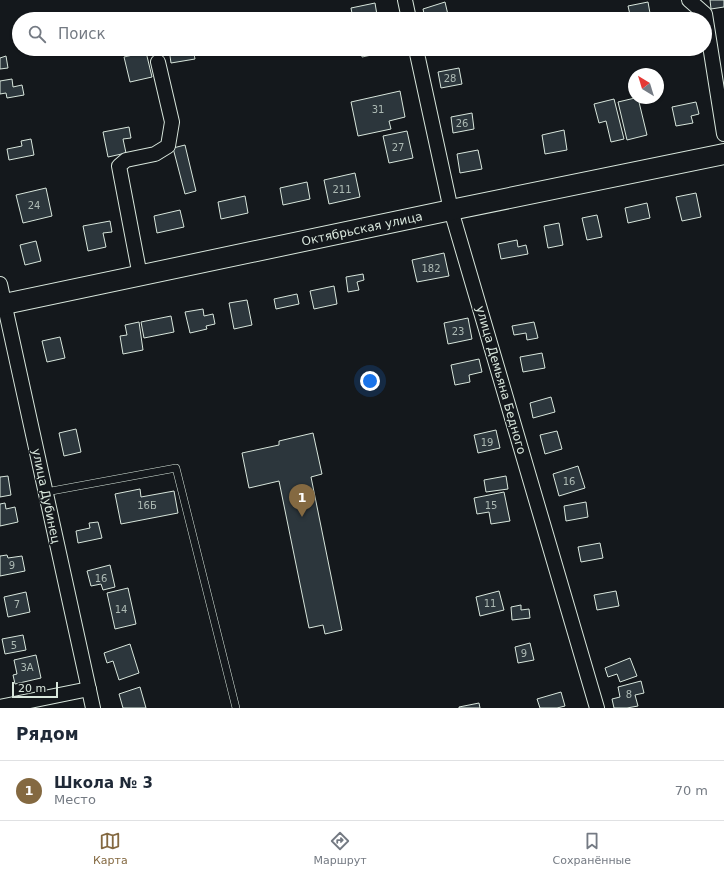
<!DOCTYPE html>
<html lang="ru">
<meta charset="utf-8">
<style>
:root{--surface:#fff;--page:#f2f2f3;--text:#1f2937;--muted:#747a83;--line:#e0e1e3;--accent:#846941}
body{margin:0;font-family:"DejaVu Sans",sans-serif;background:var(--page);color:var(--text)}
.compass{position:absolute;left:628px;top:68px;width:36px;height:36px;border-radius:50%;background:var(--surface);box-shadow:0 1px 3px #0004;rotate:322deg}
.scale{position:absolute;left:12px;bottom:10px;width:46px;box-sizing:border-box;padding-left:4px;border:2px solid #d8e6dc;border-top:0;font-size:11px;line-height:14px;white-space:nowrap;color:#d8e6dc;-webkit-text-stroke:3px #14181c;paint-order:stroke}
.you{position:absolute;left:370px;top:381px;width:14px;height:14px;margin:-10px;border:3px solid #fff;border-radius:50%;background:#1a73e8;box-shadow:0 0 0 6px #1a73e833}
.badge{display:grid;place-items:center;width:26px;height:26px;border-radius:50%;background:var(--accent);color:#fff;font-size:13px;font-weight:700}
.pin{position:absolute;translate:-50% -33px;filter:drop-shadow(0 1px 2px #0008)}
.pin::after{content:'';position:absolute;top:21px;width:14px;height:12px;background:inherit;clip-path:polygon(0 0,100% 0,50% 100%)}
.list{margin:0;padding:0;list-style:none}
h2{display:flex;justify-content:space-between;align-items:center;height:52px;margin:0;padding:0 16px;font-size:17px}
h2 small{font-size:13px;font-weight:400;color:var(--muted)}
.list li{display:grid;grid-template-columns:26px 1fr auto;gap:12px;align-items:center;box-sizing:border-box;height:60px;padding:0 16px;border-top:1px solid var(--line)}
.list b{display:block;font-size:15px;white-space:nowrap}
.list p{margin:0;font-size:13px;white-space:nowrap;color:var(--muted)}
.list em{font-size:13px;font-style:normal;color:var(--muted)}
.icon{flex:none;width:22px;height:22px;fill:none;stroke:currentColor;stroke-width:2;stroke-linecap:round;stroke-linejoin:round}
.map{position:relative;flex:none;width:724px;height:708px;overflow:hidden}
.search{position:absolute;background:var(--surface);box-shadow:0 1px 3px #0004;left:12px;right:12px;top:12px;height:44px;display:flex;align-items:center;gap:10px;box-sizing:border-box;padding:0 14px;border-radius:22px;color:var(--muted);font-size:15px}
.sheet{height:112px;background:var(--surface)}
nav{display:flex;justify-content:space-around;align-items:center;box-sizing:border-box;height:56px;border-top:1px solid var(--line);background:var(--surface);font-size:11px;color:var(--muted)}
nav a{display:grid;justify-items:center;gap:2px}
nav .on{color:var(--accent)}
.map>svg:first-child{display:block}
.building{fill:#2c363c;stroke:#d8e6dc}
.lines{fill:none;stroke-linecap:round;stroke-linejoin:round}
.lane-casing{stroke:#d8e6dc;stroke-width:8}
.street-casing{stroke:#d8e6dc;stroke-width:16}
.secondary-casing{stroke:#d8e6dc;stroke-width:22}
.lane{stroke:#14181c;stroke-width:7}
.street{stroke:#14181c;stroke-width:14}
.secondary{stroke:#14181c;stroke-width:20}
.labels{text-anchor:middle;stroke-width:3;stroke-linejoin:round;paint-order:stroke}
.number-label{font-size:10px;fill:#adbab4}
.street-label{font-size:12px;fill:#d8e6dc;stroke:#14181c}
</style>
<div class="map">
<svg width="724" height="708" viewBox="0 0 724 708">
<rect width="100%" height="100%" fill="#14181c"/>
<g class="building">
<polygon points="710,0 724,0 724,7 711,9"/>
<polygon points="445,2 449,19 437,19 436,15 425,18 423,9"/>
<polygon points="648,2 651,19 631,19 628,6"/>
<polygon points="375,3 377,15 360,19 353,19 351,8"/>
<polygon points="169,49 193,49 195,59 171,63"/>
<polygon points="361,49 385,49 386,52 362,57"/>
<polygon points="146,52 152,77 130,82 124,57"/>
<polygon points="6,56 8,68 0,69 0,58"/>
<polygon points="459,68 462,84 441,88 438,72"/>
<polygon points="12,79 13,87 22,85 24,95 7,98 6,93 0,94 0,81"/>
<polygon points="400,91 405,117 389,121 391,129 358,136 351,102"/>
<polygon points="635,98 638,98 647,135 627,140 618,102"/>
<polygon points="614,99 624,139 611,142 606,121 599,123 594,104"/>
<polygon points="696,102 699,114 691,116 693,123 676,126 672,107"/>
<polygon points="472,113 474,129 453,133 451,117"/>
<polygon points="129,127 131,138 123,139 126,153 108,157 103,132"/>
<polygon points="564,130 567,150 545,154 542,135"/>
<polygon points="407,131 413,158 389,163 383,136"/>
<polygon points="31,139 34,155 9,160 7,149 22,146 21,141"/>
<polygon points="185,145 196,191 185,194 173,148"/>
<polygon points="478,150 482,169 460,173 457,154"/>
<polygon points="355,173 360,197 329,204 324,180"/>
<polygon points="307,182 310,199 283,205 280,188"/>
<polygon points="46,188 52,216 23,223 16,195"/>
<polygon points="696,193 701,217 682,221 676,197"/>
<polygon points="245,196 248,213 221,219 218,202"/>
<polygon points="647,203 650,218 628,223 625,208"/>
<polygon points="180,210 184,227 157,233 154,216"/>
<polygon points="597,215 602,237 587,240 582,218"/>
<polygon points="110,221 112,232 103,233 106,247 88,251 83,226"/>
<polygon points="559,223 563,245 548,248 544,226"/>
<polygon points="517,240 518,247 526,245 528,254 501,259 498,244"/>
<polygon points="36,241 41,261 25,265 20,245"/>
<polygon points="444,253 449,276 417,282 412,260"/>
<polygon points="363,274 364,280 357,282 359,290 348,292 346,277"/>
<polygon points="334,286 337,304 314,309 310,291"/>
<polygon points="297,294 299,304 276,309 274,299"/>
<polygon points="247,300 252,325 234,329 229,303"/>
<polygon points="203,309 204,316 213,314 215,324 206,326 207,329 190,333 185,312"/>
<polygon points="171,316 174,332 144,338 141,322"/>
<polygon points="468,318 472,339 448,344 444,323"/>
<polygon points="139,322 143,350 123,354 120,336 127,335 125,325"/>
<polygon points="534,322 538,338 527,340 526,333 514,335 512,326"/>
<polygon points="60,337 65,358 47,362 42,341"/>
<polygon points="542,353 545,368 523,372 520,357"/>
<polygon points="479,359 482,372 469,375 470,382 455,385 451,365"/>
<polygon points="551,397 555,412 533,418 530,403"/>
<polygon points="76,429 81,452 64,456 59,433"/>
<polygon points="496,430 500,448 478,453 474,435"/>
<polygon points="557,431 562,449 545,454 540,435"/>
<polygon points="313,433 322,474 311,477 342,630 325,634 323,625 309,628 279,481 249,488 242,453 279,445 279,441"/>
<polygon points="578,466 585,488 559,496 553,474"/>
<polygon points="8,476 11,495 0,497 0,477"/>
<polygon points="506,476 508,489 486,492 484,480"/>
<polygon points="140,489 141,497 174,491 178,513 121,524 115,494"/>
<polygon points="504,492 510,521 491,524 489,512 477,514 474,498"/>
<polygon points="586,502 588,517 566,521 564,506"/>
<polygon points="5,503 6,509 15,507 18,522 0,526 0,504"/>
<polygon points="98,522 102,538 78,543 76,531 90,528 89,523"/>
<polygon points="600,543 603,558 581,562 578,547"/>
<polygon points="7,555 8,558 22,556 25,571 0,576 0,556"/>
<polygon points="110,565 115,587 103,590 101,584 91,586 87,571"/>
<polygon points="128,588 136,624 115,629 107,593"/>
<polygon points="499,591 504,610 480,616 476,597"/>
<polygon points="616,591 619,606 597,610 594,595"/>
<polygon points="26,592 30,612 8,617 4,597"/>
<polygon points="521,605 521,610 529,609 530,618 512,620 511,607"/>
<polygon points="23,635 26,650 5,654 2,639"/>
<polygon points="530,643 534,660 518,663 515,647"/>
<polygon points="130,644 139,673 119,680 113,661 107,663 104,653"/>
<polygon points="36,655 41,678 15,684 13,675 17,674 14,660"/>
<polygon points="630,658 637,676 620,682 617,674 608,677 605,668"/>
<polygon points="641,681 644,693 635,695 638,706 627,708 614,708 612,699 620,697 618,687"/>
<polygon points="140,687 146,708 123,708 119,694"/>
<polygon points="561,692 565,706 557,708 540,708 537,699"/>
<polygon points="479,703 480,708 459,708 459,707"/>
</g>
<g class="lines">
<defs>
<polyline id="lane" points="46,492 176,468 236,708"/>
<g id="street">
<polyline points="405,0 409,19"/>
<polyline points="689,0 705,14 724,134"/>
<polyline points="416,49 451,210 597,708"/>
<polyline points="140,276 119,166 126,160 155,154 168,146 172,122 158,62"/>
<polyline points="0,284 93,708"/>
<polyline points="0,707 89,689"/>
</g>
<polyline id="secondary" points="0,305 451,210 724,154"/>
</defs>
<use href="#lane" class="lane-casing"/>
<use href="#street" class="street-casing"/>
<use href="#secondary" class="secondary-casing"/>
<use href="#lane" class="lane"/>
<use href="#street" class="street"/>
<use href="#secondary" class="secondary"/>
</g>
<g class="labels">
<g class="number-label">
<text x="450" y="82">28</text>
<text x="378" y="113">31</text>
<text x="462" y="127">26</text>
<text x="398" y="151">27</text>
<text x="342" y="193">211</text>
<text x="34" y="209">24</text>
<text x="431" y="272">182</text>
<text x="458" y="335">23</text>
<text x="487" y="446">19</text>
<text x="569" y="485">16</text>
<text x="147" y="509">16Б</text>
<text x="491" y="509">15</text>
<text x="12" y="569">9</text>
<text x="101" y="582">16</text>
<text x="490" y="607">11</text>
<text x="17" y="608">7</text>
<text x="121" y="613">14</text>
<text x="14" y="649">5</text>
<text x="524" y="657">9</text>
<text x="27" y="671">3А</text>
<text x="629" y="698">8</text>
</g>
<g class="street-label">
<text transform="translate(362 229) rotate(-12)" y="4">Октябрьская улица</text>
<text transform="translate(501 380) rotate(74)" y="4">улица Демьяна Бедного</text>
<text transform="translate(46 496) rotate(78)" y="4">улица Дубинец</text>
</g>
</g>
</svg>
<svg class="compass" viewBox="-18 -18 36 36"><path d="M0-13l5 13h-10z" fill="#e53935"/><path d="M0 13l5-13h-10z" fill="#747a83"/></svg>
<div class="scale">20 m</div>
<div class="you"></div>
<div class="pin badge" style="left:302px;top:517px">1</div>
<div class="search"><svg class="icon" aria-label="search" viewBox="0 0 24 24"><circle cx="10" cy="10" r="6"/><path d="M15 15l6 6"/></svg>Поиск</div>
</div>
<section class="sheet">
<h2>Рядом<small></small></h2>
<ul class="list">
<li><span class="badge">1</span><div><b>Школа № 3</b><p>Место</p></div><em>70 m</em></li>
</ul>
</section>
<nav>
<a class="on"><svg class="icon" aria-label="map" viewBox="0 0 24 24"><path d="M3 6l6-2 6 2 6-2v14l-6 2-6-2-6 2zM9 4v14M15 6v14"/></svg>Карта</a>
<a><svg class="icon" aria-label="directions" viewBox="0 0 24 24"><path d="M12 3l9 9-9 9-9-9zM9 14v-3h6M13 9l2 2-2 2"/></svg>Маршрут</a>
<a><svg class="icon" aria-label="saved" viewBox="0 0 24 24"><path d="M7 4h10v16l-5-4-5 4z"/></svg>Сохранённые</a>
</nav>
